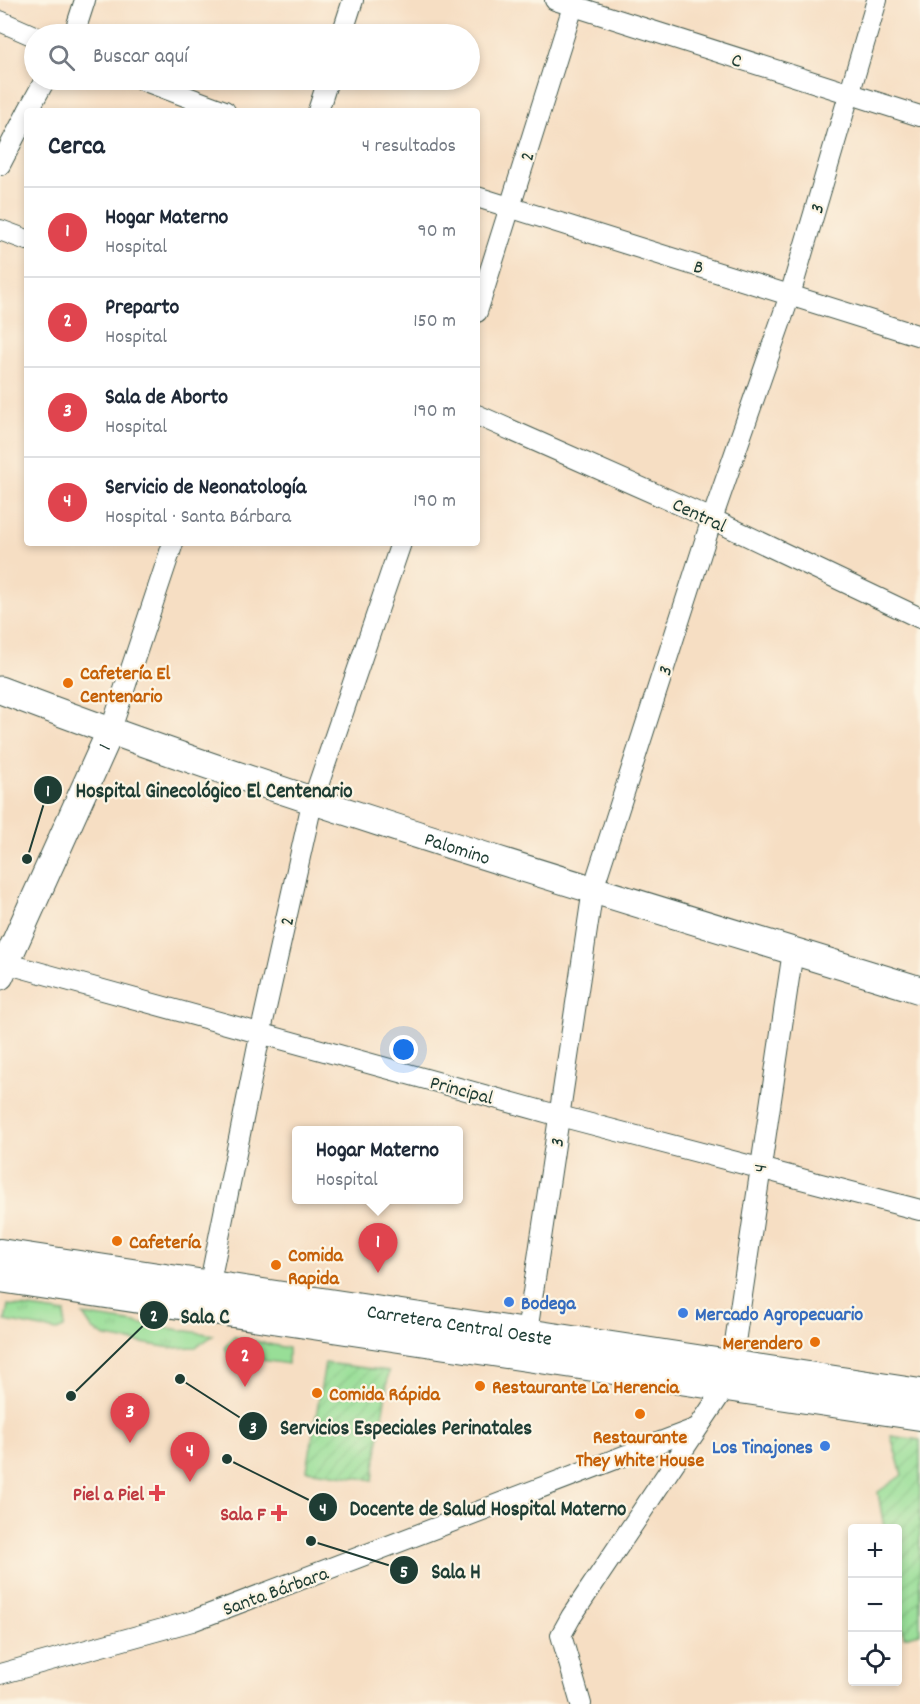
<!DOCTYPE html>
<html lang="es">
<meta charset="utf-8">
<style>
:root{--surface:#fff;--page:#f2f2f3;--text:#1f2937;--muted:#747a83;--line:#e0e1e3;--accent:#d1495b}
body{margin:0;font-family:Dekko,sans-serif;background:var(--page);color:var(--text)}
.controls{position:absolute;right:18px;bottom:18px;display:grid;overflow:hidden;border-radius:6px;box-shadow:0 3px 9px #0003}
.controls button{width:54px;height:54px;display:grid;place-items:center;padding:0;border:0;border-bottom:2px solid var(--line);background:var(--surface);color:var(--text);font:30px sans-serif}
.you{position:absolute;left:404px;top:1050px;width:21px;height:21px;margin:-15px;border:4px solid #fff;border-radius:50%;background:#1a73e8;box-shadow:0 0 0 9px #1a73e833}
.badge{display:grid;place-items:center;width:39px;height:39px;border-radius:50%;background:var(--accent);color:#fff;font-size:20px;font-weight:700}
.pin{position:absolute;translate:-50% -50px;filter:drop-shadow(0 2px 3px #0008)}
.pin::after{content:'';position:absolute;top:32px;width:21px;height:18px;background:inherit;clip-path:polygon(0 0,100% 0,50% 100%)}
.popup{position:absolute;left:292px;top:1126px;width:171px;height:78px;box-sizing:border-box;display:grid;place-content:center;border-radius:6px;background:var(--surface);filter:drop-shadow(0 2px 4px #0005);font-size:20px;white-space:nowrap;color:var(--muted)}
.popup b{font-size:22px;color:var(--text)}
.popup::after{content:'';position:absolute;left:50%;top:100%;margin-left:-12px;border:12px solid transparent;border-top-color:var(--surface)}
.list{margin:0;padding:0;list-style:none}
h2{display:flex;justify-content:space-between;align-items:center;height:78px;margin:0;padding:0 24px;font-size:26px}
h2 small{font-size:20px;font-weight:400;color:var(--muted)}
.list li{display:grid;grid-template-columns:39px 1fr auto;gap:18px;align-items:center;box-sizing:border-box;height:90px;padding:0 24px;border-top:2px solid var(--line)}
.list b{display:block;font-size:22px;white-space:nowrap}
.list p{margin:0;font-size:20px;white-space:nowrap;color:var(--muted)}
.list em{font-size:20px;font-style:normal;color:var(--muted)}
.icon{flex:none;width:33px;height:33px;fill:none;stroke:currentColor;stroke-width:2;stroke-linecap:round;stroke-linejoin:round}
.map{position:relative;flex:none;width:920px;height:1704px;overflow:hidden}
.search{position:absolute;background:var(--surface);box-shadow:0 3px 9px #0003;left:24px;top:24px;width:456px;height:66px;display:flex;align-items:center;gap:15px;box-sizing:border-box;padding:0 21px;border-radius:33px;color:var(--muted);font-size:22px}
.panel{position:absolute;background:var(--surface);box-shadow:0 3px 9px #0003;left:24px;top:108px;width:456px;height:438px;border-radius:6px}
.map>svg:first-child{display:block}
.grass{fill:url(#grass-tufts);stroke:#5c8e66;stroke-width:1.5}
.garden{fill:url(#garden-furrows);stroke:#5c8e66;stroke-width:1.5}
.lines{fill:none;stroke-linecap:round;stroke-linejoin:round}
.street-casing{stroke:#3f5549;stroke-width:22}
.secondary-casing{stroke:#3f5549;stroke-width:29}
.primary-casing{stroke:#3f5549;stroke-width:32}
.street{stroke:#fff;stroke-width:20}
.secondary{stroke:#fff;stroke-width:27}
.primary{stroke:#fff;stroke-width:30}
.food-dot{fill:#e8710a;stroke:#fcf5e5;stroke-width:2}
.shop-dot{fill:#3f7fe0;stroke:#fcf5e5;stroke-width:2}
.health-dot{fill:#e0444e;stroke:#fcf5e5;stroke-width:2}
.labels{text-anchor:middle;stroke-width:4.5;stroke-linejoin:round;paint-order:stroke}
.street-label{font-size:20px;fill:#1f3d34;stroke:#fcf5e5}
.food-label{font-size:20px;font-weight:bold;fill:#c56008;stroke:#fcf5e5;text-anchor:start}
.shop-label{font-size:20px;font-weight:bold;fill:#366cbe;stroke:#fcf5e5;text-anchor:start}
.health-label{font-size:20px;font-weight:bold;fill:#be3a42;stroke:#fcf5e5;text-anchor:end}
.leader{fill:none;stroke:#1f3d34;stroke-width:2}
.callout-dot{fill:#1f3d34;stroke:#fcf5e5;stroke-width:2}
.mark-label{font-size:18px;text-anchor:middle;font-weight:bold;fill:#fff}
.callout-label{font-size:21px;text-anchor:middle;font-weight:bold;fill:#1f3d34;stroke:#fcf5e5;stroke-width:4.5;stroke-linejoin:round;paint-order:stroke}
</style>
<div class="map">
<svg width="920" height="1704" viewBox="0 0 920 1704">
<defs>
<pattern id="grass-tufts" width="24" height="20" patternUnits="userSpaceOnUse" patternTransform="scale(1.5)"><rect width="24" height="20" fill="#98de97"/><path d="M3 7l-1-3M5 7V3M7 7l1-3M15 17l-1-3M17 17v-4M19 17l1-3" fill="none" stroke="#83bf83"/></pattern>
<pattern id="garden-furrows" width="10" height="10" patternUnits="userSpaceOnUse" patternTransform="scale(1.5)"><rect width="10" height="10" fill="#98de97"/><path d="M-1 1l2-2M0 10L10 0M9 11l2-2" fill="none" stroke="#83bf83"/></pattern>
</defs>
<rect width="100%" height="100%" fill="#fcf5e5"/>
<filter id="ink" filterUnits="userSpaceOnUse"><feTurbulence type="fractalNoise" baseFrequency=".0167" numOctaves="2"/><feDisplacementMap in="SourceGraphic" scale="12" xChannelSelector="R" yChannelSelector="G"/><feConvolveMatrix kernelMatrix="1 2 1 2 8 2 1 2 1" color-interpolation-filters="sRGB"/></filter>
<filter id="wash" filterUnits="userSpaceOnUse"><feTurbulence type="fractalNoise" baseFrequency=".008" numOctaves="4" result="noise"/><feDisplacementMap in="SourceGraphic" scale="24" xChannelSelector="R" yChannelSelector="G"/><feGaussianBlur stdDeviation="1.35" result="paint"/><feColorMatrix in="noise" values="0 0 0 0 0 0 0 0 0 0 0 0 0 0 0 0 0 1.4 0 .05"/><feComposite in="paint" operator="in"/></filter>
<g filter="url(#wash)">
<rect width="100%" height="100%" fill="#f6dec3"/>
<g class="grass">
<polygon points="8,1305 65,1313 64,1328 57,1331 5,1321"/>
<polygon points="83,1315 214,1335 196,1347 171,1348 106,1337 93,1330"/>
<polygon points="234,1337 288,1348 288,1364 228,1355 225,1347"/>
</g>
<g class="garden">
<polygon points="325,1363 389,1371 373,1480 307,1470"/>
<polygon points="891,1436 920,1440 920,1633 904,1637 898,1602 898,1528 884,1528 878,1492 902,1475"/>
</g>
</g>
<g filter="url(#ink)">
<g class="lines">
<defs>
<g id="street">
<polyline points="555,0 920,116"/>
<polyline points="0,21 34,36"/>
<polyline points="74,34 85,0"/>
<polyline points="342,34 353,0"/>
<polyline points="142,80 225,111"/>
<polyline points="28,111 45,80"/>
<polyline points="318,111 328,80"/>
<polyline points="0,165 27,113"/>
<polyline points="477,197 920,336"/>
<polyline points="0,230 27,240"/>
<polyline points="477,312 575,0"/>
<polyline points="477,415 712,519 920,618"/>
<polyline points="110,732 173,543"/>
<polyline points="5,963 560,1116 920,1210"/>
<polyline points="207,1297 260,1035 312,803 401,543"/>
<polyline points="525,1346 593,889 712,519 790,295 877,0"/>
<polyline points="0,1674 192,1621 697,1428"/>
<polyline points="581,1704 561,1635 571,1617 726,1386 734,1349 793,951"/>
</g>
<g id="secondary">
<path id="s1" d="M 0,690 C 302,805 612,895 920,990"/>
<path id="s2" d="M 0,976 L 110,732"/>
</g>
<g id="primary">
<path id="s3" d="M 0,1254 L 920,1394"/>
<polyline points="0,1277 920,1415"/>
</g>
</defs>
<use href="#street" class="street-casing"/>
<use href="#secondary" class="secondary-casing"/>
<use href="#primary" class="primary-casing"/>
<use href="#street" class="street"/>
<use href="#secondary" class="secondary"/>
<use href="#primary" class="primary"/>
</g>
</g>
<g class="food-dot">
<circle cx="68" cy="683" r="6"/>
<circle cx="117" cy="1241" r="6"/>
<circle cx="276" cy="1265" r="6"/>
<circle cx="815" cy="1342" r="6"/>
<circle cx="480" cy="1386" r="6"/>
<circle cx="317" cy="1393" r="6"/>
<circle cx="640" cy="1414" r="6"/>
</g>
<g class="shop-dot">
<circle cx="509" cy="1302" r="6"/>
<circle cx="683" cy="1313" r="6"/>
<circle cx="825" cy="1446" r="6"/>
</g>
<g class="health-dot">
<path d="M154 1484h6v6h6v6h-6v6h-6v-6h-6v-6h6z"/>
<path d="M276 1504h6v6h6v6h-6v6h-6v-6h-6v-6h6z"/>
</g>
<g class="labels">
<g class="street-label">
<text transform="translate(737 59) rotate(18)" y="7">C</text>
<text transform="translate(526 156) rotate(-73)" y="7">2</text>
<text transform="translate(816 208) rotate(-74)" y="7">3</text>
<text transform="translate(699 266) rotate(17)" y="7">B</text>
<text transform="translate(700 514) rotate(25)" y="7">Central</text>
<text transform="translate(664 670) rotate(-72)" y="7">3</text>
<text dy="7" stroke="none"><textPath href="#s2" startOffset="252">1</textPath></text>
<text dy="7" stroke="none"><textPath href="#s1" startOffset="484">Palomino</textPath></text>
<text transform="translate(286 921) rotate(-77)" y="7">2</text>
<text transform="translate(462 1089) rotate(15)" y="7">Principal</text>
<text transform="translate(556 1142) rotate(-81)" y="7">3</text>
<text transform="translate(759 1168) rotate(-82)" y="7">4</text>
<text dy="7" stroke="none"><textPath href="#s3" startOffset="465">Carretera Central Oeste</textPath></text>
<text transform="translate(275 1590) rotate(-20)" y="7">Santa Bárbara</text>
</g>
<g class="food-label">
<text x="80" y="679">Cafetería El<tspan x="80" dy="23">Centenario</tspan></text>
<text x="129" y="1248">Cafetería</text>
<text x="288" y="1261">Comida<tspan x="288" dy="23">Rapida</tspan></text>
<text x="803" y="1349" text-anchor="end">Merendero</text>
<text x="492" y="1393">Restaurante La Herencia</text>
<text x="329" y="1400">Comida Rápida</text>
<text x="640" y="1443" text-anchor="middle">Restaurante<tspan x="640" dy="23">They White House</tspan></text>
</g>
<g class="shop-label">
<text x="521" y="1309">Bodega</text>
<text x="695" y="1320">Mercado Agropecuario</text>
<text x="813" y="1453" text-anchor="end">Los Tinajones</text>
</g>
<g class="health-label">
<text x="144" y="1500">Piel a Piel</text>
<text x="266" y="1520">Sala F</text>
</g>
</g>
<path class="leader" d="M27 859L48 790M71 1396L154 1315M180 1379L253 1426M227 1459L323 1507M311 1541L404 1570"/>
<g class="callout-dot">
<circle cx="27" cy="859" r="6"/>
<circle cx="71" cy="1396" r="6"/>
<circle cx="180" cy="1379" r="6"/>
<circle cx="227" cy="1459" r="6"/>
<circle cx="311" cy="1541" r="6"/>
<circle cx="48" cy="790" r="15"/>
<circle cx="154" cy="1315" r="15"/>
<circle cx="253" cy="1426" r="15"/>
<circle cx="323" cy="1507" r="15"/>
<circle cx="404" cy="1570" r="15"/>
</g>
<g class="mark-label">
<text x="48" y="796">1</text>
<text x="154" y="1321">2</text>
<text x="253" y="1433">3</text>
<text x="323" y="1514">4</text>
<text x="404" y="1577">5</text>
</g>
<g class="callout-label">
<text x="214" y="797">Hospital Ginecológico El Centenario</text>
<text x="205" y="1323">Sala C</text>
<text x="406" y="1434">Servicios Especiales Perinatales</text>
<text x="488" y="1515">Docente de Salud Hospital Materno</text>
<text x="456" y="1578">Sala H</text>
</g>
</svg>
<div class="controls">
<button>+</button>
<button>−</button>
<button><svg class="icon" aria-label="locate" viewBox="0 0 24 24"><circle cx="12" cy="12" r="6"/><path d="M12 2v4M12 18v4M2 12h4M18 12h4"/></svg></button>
</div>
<div class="you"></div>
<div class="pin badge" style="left:378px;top:1273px;background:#e0444e">1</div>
<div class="popup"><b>Hogar Materno</b>Hospital</div>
<div class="pin badge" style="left:245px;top:1387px;background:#e0444e">2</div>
<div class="pin badge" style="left:130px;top:1443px;background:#e0444e">3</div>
<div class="pin badge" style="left:190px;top:1482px;background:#e0444e">4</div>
<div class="search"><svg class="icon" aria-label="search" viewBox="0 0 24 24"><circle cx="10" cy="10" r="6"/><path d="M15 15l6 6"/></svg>Buscar aquí</div>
<section class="panel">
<h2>Cerca<small>4 resultados</small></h2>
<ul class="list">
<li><span class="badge" style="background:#e0444e">1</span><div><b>Hogar Materno</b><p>Hospital</p></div><em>90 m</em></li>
<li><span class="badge" style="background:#e0444e">2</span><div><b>Preparto</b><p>Hospital</p></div><em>150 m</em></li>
<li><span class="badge" style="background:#e0444e">3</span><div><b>Sala de Aborto</b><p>Hospital</p></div><em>190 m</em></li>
<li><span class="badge" style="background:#e0444e">4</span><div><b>Servicio de Neonatología</b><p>Hospital · Santa Bárbara</p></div><em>190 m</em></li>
</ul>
</section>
</div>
